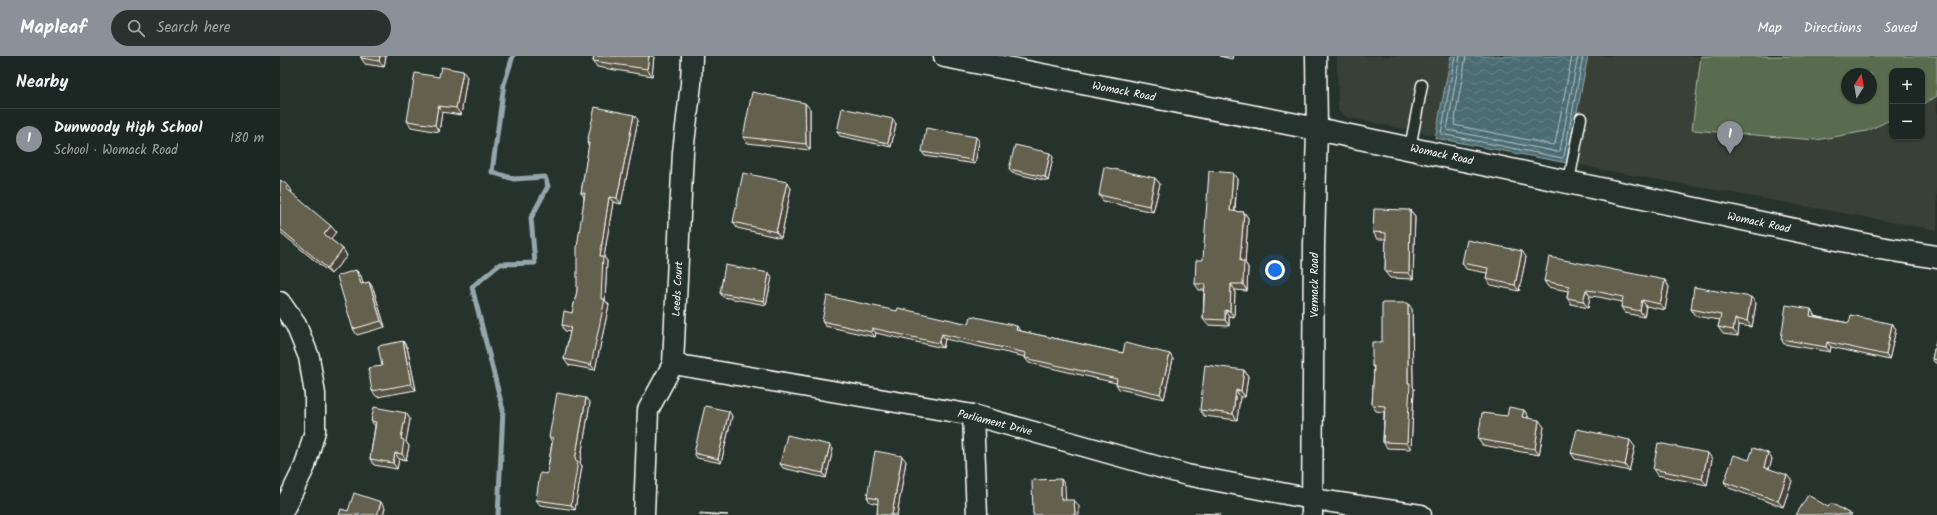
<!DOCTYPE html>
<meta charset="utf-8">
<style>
:root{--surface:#1c2622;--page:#29322f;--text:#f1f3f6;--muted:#a0a5a5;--line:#3a4340;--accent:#8c9099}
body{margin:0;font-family:Kalam,sans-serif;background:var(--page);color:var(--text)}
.controls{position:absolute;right:12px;top:12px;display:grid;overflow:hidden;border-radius:8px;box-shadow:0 1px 3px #0004}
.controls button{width:36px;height:36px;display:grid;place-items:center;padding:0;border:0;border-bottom:1px solid var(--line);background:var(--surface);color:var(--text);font:20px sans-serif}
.compass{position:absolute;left:1561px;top:12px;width:36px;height:36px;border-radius:50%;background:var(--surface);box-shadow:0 1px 3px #0004;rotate:11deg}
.you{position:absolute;left:995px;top:214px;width:14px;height:14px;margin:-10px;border:3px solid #fff;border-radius:50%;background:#1a73e8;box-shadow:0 0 0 6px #1a73e833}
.badge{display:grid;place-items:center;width:26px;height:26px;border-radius:50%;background:var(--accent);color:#fff;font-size:13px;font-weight:700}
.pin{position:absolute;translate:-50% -33px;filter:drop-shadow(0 1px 2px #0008)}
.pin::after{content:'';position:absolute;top:21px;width:14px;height:12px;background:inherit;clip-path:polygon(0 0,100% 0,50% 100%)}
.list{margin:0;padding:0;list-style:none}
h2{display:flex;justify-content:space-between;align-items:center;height:52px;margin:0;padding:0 16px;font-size:17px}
h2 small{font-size:13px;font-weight:400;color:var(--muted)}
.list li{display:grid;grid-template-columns:26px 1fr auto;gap:12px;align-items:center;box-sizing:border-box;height:60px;padding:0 16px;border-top:1px solid var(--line)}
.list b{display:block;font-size:15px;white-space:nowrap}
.list p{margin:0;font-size:13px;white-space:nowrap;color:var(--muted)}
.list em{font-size:13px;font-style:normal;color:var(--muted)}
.icon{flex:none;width:22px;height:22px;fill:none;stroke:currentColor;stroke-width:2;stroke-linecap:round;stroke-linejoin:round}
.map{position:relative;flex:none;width:1657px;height:459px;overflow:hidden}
header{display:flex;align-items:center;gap:24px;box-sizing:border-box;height:56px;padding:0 20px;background:var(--accent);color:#fff}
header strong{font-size:19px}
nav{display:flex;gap:22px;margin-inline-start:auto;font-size:14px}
.search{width:280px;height:36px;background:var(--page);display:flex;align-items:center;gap:10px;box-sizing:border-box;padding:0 14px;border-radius:22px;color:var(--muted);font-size:15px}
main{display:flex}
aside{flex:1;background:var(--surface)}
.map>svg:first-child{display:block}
.built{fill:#394037;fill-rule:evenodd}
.green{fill:#5a6c4f;stroke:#acb6a7;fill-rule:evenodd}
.water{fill:url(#water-waves);stroke:#94a7ab}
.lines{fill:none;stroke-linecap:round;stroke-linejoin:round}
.shore{stroke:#b7c4c7;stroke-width:1}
.stream{stroke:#94a7ab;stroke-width:5}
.lane-casing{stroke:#fff;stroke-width:13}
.street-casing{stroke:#fff;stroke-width:23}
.secondary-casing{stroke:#fff;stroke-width:25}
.lane{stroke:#26332d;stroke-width:10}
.street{stroke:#26332d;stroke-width:20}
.secondary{stroke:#26332d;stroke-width:22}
.wall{fill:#565343;stroke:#fff}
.shaded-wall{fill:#464337;stroke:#fff}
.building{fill:#64604e;stroke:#fff}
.labels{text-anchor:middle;stroke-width:3;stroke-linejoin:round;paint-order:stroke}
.street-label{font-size:11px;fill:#fff;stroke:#26332d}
</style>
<header>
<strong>Mapleaf</strong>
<div class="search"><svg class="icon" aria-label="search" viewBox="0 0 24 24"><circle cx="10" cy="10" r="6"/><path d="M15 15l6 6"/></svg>Search here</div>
<nav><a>Map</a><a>Directions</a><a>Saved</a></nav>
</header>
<main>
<aside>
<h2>Nearby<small></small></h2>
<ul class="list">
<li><span class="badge">1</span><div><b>Dunwoody High School</b><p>School · Womack Road</p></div><em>180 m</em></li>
</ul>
</aside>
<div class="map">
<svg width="1657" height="459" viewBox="0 0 1657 459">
<defs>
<pattern id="water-waves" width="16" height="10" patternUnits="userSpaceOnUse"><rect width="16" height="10" fill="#4c6c73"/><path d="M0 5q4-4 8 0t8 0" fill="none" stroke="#678288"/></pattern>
</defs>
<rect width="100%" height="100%" fill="#26332d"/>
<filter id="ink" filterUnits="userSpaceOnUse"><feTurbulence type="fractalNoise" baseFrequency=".025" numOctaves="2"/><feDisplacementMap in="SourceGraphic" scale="8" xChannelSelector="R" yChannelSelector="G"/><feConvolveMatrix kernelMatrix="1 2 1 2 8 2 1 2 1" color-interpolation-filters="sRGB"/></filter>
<g filter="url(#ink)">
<path class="built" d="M 1057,0 L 1657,0 L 1657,174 L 1324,114 L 1066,61 L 1058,54 ZM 1612,15 L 1642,15 L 1642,81 L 1612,81 ZM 1567,18 L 1591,18 L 1591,42 L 1567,42 Z"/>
<path class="green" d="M 1421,0 L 1657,0 L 1657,40 L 1642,49 L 1642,15 L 1612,15 L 1612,63 L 1587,75 L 1536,84 L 1412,74 ZM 1567,18 L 1591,18 L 1591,42 L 1567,42 Z"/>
<polygon class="water" points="1171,0 1308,0 1287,107 1155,82"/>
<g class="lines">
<g class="shore">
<polyline points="1175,0 1161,78 1282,102 1284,100 1303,0"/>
<polyline points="1180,0 1167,74 1278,96 1280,95 1298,0"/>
<polyline points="1186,0 1174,69 1273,89 1275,88 1292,0"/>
</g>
<polyline class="stream" points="218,459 223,354 192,231 220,208 255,207 251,162 268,130 265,121 234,123 212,116 224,28 233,0"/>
<defs>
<g id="lane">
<polyline points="1130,92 1142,29"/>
<polyline points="1289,125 1301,62"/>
</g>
<g id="street">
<polyline points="0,246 16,269 29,301 35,338 35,375 25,410 1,459"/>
<polyline points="393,308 693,359 907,419 1032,443 1141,459"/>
<polyline points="693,359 697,459"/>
<polyline points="364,459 368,354 393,308 403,96 411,28 412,0"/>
<polyline points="1032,459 1034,188 1037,73 1036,0"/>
</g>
<polyline id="secondary" points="665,0 1037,73 1600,192 1657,201"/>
</defs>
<use href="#lane" class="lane-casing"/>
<use href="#street" class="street-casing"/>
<use href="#secondary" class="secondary-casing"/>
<use href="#lane" class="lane"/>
<use href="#street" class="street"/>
<use href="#secondary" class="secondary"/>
</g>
<g class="wall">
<polygon points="81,0 106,0 104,11 85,8 81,2"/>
<polygon points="314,0 374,0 372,20 317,11 313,5"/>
<polygon points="939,0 953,0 952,3"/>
<polygon points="159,21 187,21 181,59 162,56 159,76 131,71 127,65"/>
<polygon points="530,53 530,94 467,87 463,81"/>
<polygon points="613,63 616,68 611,91 560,80 557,76"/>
<polygon points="358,64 341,148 333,146 324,201 327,205 325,244 329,249 315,314 288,309 284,303 290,276 285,275 282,269 292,257 297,235 304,141 301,137 309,90 307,87"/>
<polygon points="699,85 695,108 645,100 642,96"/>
<polygon points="773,101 768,125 732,117 729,113"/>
<polygon points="875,122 880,128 873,156 823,145 819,139"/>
<polygon points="957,123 955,156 964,156 968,162 965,207 968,211 967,235 955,234 954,261 949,260 949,270 928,269 923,263 924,234 919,234 915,228"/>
<polygon points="0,124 12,135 11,137 56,176 50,183 63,193 67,200 51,218 0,176"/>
<polygon points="511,132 501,182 457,172 453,166"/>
<polygon points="1130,154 1135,160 1133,223 1110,222 1105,216 1106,183 1097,183 1093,176"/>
<polygon points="1246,201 1239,235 1211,229 1206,223 1207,217 1186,213 1182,207"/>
<polygon points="76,214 81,220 83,228 89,226 93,232 105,271 77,279 73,273"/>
<polygon points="489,217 492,221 486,249 443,241 440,237"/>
<polygon points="1385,224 1389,231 1385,254 1366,250 1364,261 1345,257 1341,251 1342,246 1319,241 1310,240 1308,252 1291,248 1287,242 1288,235 1268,231 1264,225"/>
<polygon points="1476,247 1472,271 1459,269 1458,280 1443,278 1438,271 1440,264 1415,260 1411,253"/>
<polygon points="1132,253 1133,330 1134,333 1131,393 1107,392 1103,386 1104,356 1096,355 1092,349 1094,313 1092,310 1102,286"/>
<polygon points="1531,253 1534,259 1534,260 1569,267 1612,268 1616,273 1609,304 1551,291 1550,296 1504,288 1501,283"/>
<polygon points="617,255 689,268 740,275 843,297 893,303 884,343 839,333 836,328 836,327 749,307 745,302 746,301 665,283 663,292 596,277 595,281 545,270 542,265"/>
<polygon points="1657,281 1657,307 1655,307 1652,303"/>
<polygon points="127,291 136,334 97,341 92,335 102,310"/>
<polygon points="964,314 968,320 965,341 960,341 957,364 924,360 920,354"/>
<polygon points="310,347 300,407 302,410 295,454 260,449 256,444 267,418 272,386 269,381"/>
<polygon points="1244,354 1248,360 1248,362 1264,371 1259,399 1202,389 1198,383 1227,360"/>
<polygon points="126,357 130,363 126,386 129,390 126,404 119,403 117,413 94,409 90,403 95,370 91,365"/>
<polygon points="452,360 441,407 417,402 414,397"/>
<polygon points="1355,391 1349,415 1295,403 1291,397"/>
<polygon points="553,393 546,422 503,412 500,408"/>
<polygon points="1432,403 1427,429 1377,419 1373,413"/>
<polygon points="1492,403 1489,413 1512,425 1503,451 1449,432 1444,426 1469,404"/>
<polygon points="626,405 617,459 597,459 598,448 590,446 587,441"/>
</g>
<g class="shaded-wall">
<polygon points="100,0 106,0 104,11 99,5"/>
<polygon points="369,0 374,0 372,20 367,13"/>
<polygon points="183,15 187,21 181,59 176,52"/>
<polygon points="525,47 530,53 530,94 526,88"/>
<polygon points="158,50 162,56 159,76 155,69"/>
<polygon points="354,59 358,64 341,148 337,142"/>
<polygon points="613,63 616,68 611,91 608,87"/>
<polygon points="696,81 699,85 695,108 692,104"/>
<polygon points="770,97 773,101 768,125 765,121"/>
<polygon points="953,117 957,123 954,161 950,155"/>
<polygon points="875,122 880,128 873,156 869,150"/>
<polygon points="507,126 511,132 501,182 496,176"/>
<polygon points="8,129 12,135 10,138 6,132"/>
<polygon points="329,141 333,146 324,201 327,205 325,244 329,249 315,314 311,309 320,200"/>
<polygon points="1130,154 1135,160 1133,223 1129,217"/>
<polygon points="964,156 968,162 965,207 968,211 967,235 963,228 960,205"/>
<polygon points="51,170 56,176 49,185 44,178"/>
<polygon points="63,193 67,200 51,218 47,212"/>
<polygon points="1242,195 1246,201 1239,235 1235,229"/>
<polygon points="76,214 81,220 85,234 81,228"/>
<polygon points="489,217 492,221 486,249 484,245"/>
<polygon points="1385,224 1389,231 1385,254 1380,248"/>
<polygon points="89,226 93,232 105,271 101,265"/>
<polygon points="951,228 955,234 954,261 950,255"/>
<polygon points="1306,234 1310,240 1308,252 1303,245"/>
<polygon points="1471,241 1476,247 1472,271 1467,265"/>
<polygon points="1362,244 1366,250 1364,261 1360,255"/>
<polygon points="1128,247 1132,253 1133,330 1134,333 1131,393 1127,387 1128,327"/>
<polygon points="1531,253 1534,259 1533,265 1530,260"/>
<polygon points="945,254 949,260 949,270 945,264"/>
<polygon points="1455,263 1459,269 1458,280 1453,274"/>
<polygon points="1612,268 1616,273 1609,304 1606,299"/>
<polygon points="737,270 740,275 736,274"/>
<polygon points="592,272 596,277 595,281 591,276"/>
<polygon points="662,278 665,283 663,292 659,287"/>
<polygon points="123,285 127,291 136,334 131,328"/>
<polygon points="1547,286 1551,291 1550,296 1546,291"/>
<polygon points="890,298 893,303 884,343 880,338"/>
<polygon points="964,314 968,320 965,341 961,335"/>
<polygon points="956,334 960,341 957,364 953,358"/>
<polygon points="306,342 310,347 300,407 302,410 295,454 291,449 295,404"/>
<polygon points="1244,354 1248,360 1247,368 1242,361"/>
<polygon points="449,355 452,360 441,407 438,403"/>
<polygon points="126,357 130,363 126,386 129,390 126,404 122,398 121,383"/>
<polygon points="1259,364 1264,371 1259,399 1255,393"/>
<polygon points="1350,384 1355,391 1349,415 1345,409"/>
<polygon points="550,389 553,393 546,422 543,417"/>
<polygon points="115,397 119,403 117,413 113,407"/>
<polygon points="1428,397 1432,403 1427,429 1422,423"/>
<polygon points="1488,397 1492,403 1488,417 1484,411"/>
<polygon points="622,400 626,405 617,459 612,459"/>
<polygon points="1507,419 1512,425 1503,451 1498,445"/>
<polygon points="781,423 785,429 786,450 781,444"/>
<polygon points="794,444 799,450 799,459 795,459"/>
<polygon points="101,446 105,452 103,459 97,459"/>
</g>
<g class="building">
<polygon points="81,0 100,0 99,5 81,2"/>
<polygon points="314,0 369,0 367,13 313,5"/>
<polygon points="161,11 183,15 176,52 158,50 155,69 127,65 135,17 159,21"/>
<polygon points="472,36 525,47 526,88 463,81"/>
<polygon points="315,51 354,59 337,142 329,141 320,200 323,200 321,243 325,243 311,309 284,303 291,271 282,269 284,255 292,257 297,235 297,191 305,137 301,137 309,87 307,87"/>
<polygon points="562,52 613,63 608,87 557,76"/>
<polygon points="646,72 696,81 692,104 642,96"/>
<polygon points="735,89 770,97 765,121 729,113"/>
<polygon points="824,111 875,122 869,150 819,139"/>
<polygon points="929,115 953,117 950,155 964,156 960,205 964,205 963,228 951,228 950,255 945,254 945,264 923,263 925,228 915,228 916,204 923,204"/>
<polygon points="463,117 507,126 496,176 453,166"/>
<polygon points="0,124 8,129 6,132 51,170 44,178 63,193 47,212 0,173"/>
<polygon points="1094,153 1130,154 1129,217 1105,216 1106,177 1093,176"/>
<polygon points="1187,184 1242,195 1235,229 1206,223 1208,212 1182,207"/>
<polygon points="1269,201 1385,224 1380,248 1362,244 1360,255 1341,251 1343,241 1315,235 1306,234 1303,245 1287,242 1289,230 1264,225"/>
<polygon points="445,209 489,217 484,245 440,237"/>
<polygon points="76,214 81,228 89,226 101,265 73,273 57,220"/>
<polygon points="1414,231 1471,241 1467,265 1455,263 1453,274 1438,271 1441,259 1411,253"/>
<polygon points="547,240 617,255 618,252 689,268 691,260 737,270 736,274 843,297 845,287 890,298 880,338 836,328 837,323 745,302 746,297 662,278 659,287 592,272 591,276 542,265"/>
<polygon points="1102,247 1128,247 1128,327 1130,327 1127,387 1103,386 1105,350 1092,349 1094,310 1092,310 1092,286 1102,286"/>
<polygon points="1506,249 1531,253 1530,260 1569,267 1571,259 1612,268 1606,299 1547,286 1546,291 1501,283"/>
<polygon points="1657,281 1657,304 1652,303"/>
<polygon points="123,285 131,328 92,335 88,312 102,310 98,290"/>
<polygon points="925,309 964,314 961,335 956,334 953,358 920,354"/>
<polygon points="277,337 306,342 295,404 298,405 291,449 256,444 260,417 267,418 273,382 269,381"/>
<polygon points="425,350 449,355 438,403 414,397"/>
<polygon points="94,351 126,357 121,383 124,384 122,398 115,397 113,407 90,403 96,366 91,365"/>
<polygon points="1229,351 1244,354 1242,361 1259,364 1255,393 1198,383 1202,357 1227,360"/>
<polygon points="1297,373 1350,384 1345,409 1291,397"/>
<polygon points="507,379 550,389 543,417 500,408"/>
<polygon points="1378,387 1428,397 1422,423 1373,413"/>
<polygon points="1473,392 1488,397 1484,411 1507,419 1498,445 1444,426 1454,399 1469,404"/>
<polygon points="595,395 622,400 612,459 597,459 598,443 587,441"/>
<polygon points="781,423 781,444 794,444 795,459 753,459 752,424"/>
<polygon points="74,437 101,446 97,459 59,459 61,453 68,455"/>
<polygon points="1528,439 1548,451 1551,447 1572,459 1516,459"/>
<polygon points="420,457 448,459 420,459"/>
<polygon points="915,457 940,458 940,459 915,459"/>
</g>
</g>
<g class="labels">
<g class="street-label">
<text transform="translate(844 35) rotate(11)" y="4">Womack Road</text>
<text transform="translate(1162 98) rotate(12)" y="4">Womack Road</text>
<text transform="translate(1479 166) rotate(12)" y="4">Womack Road</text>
<text transform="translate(1034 229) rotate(-90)" y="4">Vermack Road</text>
<text transform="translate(397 233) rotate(-87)" y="4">Leeds Court</text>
<text transform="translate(715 366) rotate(14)" y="4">Parliament Drive</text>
</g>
</g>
</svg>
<div class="controls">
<button>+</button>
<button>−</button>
</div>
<svg class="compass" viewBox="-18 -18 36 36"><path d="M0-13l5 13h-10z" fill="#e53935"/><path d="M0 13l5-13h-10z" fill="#a0a5a5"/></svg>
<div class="you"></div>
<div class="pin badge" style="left:1450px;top:98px">1</div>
</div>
</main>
